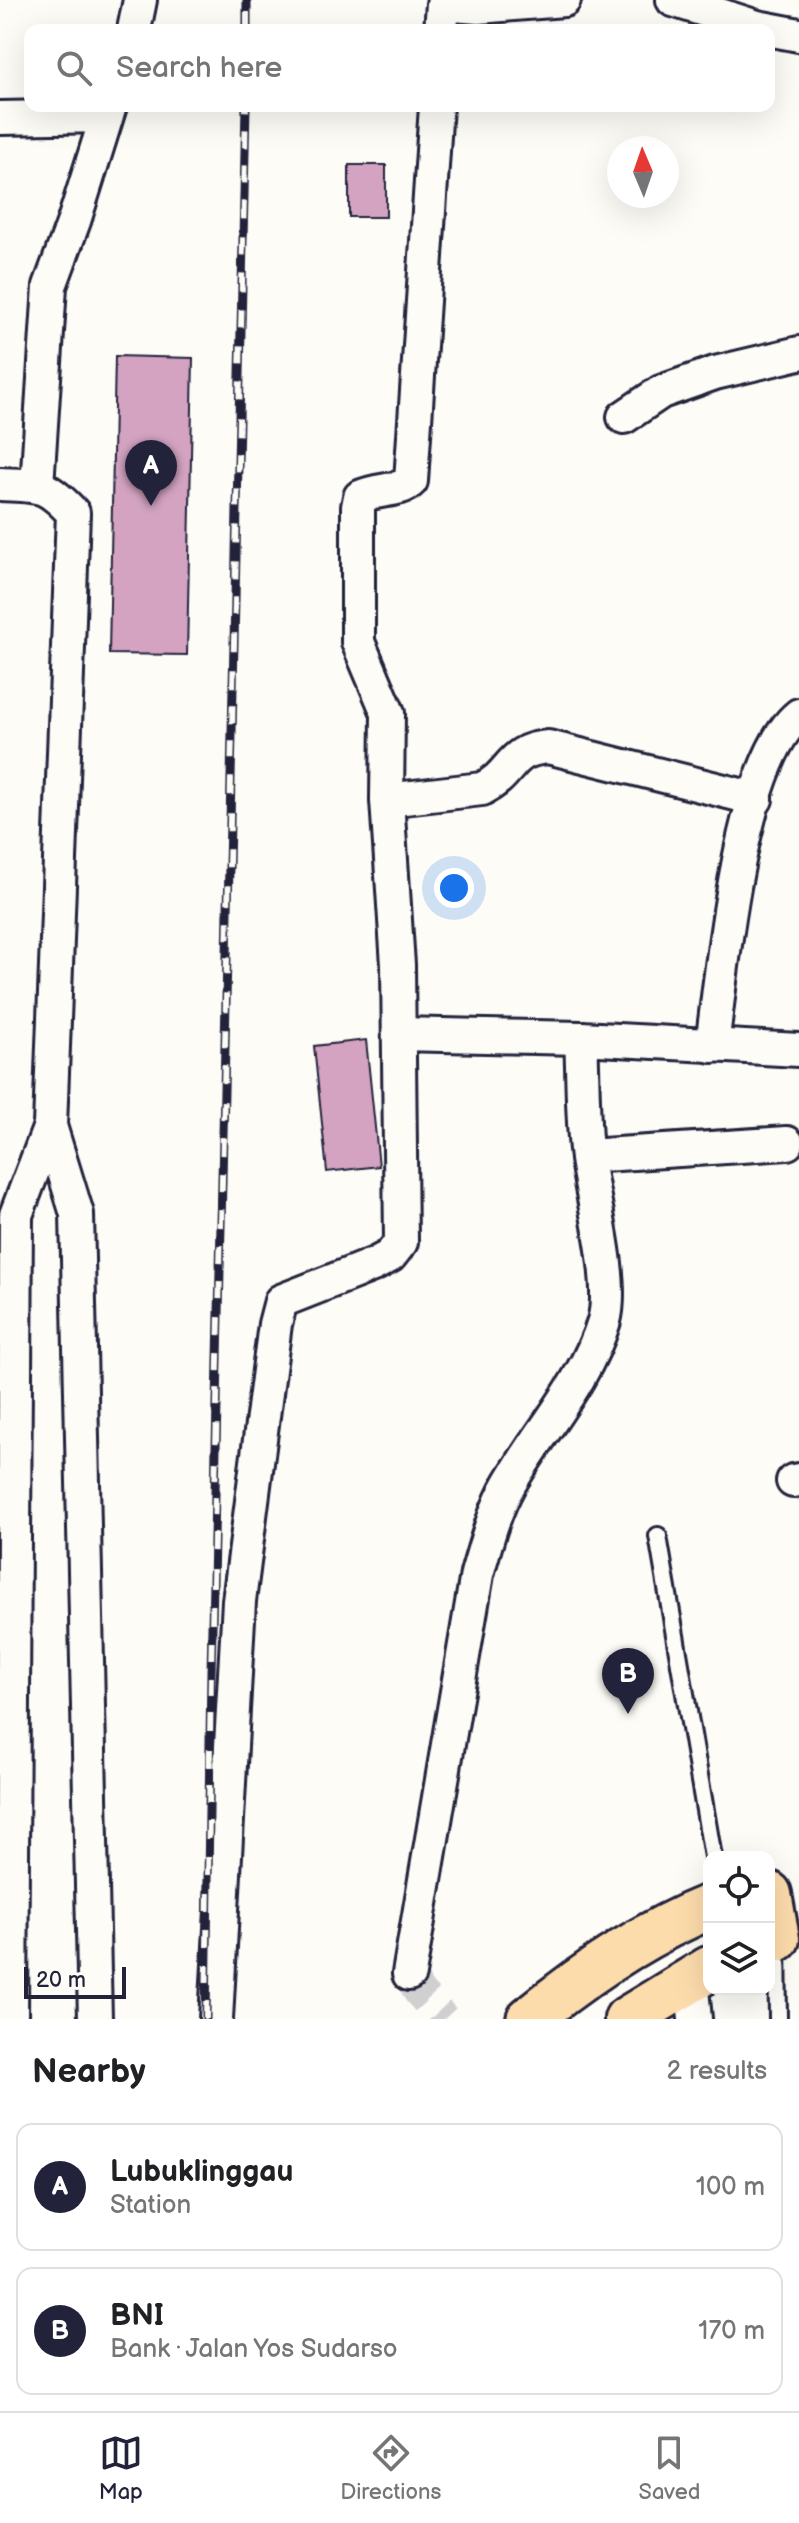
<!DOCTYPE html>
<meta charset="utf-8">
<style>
:root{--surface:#fff;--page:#f2f2f2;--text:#202124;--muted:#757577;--line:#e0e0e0;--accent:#22223b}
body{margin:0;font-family:"Balsamiq Sans",sans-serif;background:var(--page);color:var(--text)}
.controls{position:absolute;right:24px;bottom:24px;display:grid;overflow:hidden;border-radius:16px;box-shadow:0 8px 32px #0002}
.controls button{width:72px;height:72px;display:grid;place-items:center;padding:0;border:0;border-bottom:2px solid var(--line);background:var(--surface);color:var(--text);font:40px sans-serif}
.compass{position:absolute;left:607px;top:136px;width:72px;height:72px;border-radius:50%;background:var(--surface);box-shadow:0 8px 32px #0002;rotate:358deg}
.scale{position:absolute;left:24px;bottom:20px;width:102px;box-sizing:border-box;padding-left:8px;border:4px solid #22223b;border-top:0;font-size:22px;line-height:28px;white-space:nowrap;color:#22223b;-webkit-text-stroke:6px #fdfcf7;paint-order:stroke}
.you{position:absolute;left:454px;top:888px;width:28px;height:28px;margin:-20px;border:6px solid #fff;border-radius:50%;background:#1a73e8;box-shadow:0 0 0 12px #1a73e833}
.badge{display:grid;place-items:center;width:52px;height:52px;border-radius:50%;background:var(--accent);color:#fff;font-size:26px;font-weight:700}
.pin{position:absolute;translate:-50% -66px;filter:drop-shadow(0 2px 4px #0008)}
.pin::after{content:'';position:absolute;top:42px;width:28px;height:24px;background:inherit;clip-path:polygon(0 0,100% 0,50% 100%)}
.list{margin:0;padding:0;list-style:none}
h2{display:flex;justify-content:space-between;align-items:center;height:104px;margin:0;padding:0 32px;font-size:34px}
h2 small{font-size:26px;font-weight:400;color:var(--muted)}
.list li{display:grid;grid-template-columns:52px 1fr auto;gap:24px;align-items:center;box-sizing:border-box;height:128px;margin:0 16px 16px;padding:0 16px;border:2px solid var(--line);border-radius:16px}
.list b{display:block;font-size:30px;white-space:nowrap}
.list p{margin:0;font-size:26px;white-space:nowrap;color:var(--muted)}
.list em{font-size:26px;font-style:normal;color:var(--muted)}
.icon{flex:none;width:44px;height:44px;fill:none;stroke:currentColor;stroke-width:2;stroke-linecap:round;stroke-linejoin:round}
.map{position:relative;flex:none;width:799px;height:2019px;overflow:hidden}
.search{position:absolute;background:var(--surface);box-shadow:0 8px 32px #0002;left:24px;right:24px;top:24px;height:88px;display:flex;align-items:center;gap:20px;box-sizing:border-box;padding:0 28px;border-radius:16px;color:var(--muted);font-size:30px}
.sheet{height:392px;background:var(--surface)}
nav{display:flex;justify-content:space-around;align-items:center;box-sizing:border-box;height:112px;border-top:2px solid var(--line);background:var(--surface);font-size:22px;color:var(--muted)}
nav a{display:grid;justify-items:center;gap:4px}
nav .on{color:var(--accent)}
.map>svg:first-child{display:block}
.building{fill:#d3a3c1;stroke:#22223b;stroke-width:2}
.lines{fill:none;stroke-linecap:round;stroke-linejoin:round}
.street-tunnel{stroke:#d1d0d1;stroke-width:32;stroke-dasharray:32 16;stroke-linecap:butt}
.lane-casing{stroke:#22223b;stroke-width:22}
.street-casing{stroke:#22223b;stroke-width:38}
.highway-casing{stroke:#22223b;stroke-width:50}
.lane{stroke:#fdfcf7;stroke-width:16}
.street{stroke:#fdfcf7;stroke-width:32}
.highway{stroke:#fddcac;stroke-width:44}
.rail-casing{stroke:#22223b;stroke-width:9}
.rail{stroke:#fdfcf7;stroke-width:6;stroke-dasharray:18;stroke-linecap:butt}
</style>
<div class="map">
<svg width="799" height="2019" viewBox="0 0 799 2019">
<rect width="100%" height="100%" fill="#fdfcf7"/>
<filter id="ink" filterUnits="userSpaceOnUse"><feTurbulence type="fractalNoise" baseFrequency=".0125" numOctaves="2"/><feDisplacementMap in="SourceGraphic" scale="16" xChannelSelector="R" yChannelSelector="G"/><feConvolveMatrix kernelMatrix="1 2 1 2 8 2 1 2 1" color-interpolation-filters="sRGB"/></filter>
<g filter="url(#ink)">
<g class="building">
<rect x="349" y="165" width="37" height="52"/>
<polygon points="115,356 193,358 187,655 109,654"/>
<polygon points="366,1040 379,1166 327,1172 314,1046"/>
</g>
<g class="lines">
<polyline class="street-tunnel" points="409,1974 419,1992 444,2019"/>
<defs>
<g id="lane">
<polyline points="658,1536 713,1857"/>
<polyline points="777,1940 778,2019"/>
</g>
<g id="street">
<polyline points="673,0 757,27 799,35"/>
<polyline points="134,30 140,0"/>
<polyline points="441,30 443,4 478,7 564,0"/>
<polyline points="0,118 106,116"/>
<polyline points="624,417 661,392 715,373 799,353"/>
<path d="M 0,484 C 40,486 45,483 73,513 L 50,1126 L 16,1215 L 11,2019"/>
<polyline points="37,486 50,286 74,221 110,106"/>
<path d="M 387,800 L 482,789 C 515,773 507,750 548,747 L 756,799"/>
<polyline points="399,1034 581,1038 799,1050"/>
<path d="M 712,1046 C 722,970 740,762 799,715"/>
<polyline points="50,1126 77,1214 95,2019"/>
<polyline points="587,1156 787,1143"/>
<polyline points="793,1481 799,1480"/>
<path d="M 409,1974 L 477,1574 C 486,1543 494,1511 510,1483 C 541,1430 586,1381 604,1321 C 615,1283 593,1201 587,1159 C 582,1119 583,1078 581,1038"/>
<polyline points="691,1980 695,2019"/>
<path d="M 216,2019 L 239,1601 L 275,1324 L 281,1301 L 375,1264 L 390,1256 L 401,1242 L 398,965 L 387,800 L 388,713 L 358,642 L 358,507 L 360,497 C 377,488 401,492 411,481 L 436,106"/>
</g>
<g id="highway">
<polyline points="769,1894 777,1939"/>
<path d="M 529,2019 C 583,1975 644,1933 709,1907"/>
<polyline points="627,2019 709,1969"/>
</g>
</defs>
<use href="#lane" class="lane-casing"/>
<use href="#street" class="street-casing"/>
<use href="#highway" class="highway-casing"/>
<use href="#lane" class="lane"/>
<use href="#street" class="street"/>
<use href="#highway" class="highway"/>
<defs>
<g id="rail">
<polyline points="247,30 247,0"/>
<polyline points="206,2019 211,1672 246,106"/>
</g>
</defs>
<use href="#rail" class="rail-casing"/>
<use href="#rail" class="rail"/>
</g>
</g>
</svg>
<div class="controls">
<button><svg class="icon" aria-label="locate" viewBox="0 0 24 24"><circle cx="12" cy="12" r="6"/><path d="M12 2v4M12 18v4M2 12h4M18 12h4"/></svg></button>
<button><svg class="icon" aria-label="layers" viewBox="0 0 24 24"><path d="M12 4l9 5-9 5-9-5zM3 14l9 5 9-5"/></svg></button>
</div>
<svg class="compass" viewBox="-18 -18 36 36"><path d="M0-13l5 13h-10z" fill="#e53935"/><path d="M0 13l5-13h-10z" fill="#757577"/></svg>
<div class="scale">20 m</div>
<div class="you"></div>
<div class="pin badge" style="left:151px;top:506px">A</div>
<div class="pin badge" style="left:628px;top:1714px">B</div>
<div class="search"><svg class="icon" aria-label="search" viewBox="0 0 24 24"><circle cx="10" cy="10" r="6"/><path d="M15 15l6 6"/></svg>Search here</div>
</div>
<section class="sheet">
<h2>Nearby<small>2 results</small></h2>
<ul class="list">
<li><span class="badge">A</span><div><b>Lubuklinggau</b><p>Station</p></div><em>100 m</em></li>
<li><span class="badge">B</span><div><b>BNI</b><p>Bank · Jalan Yos Sudarso</p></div><em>170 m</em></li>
</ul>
</section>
<nav>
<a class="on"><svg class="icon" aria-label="map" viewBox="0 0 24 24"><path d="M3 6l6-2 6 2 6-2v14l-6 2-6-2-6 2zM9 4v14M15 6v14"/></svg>Map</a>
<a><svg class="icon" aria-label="directions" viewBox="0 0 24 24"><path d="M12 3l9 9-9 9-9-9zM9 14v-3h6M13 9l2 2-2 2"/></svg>Directions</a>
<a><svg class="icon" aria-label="saved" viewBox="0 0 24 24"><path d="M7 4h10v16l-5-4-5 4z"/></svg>Saved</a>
</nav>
